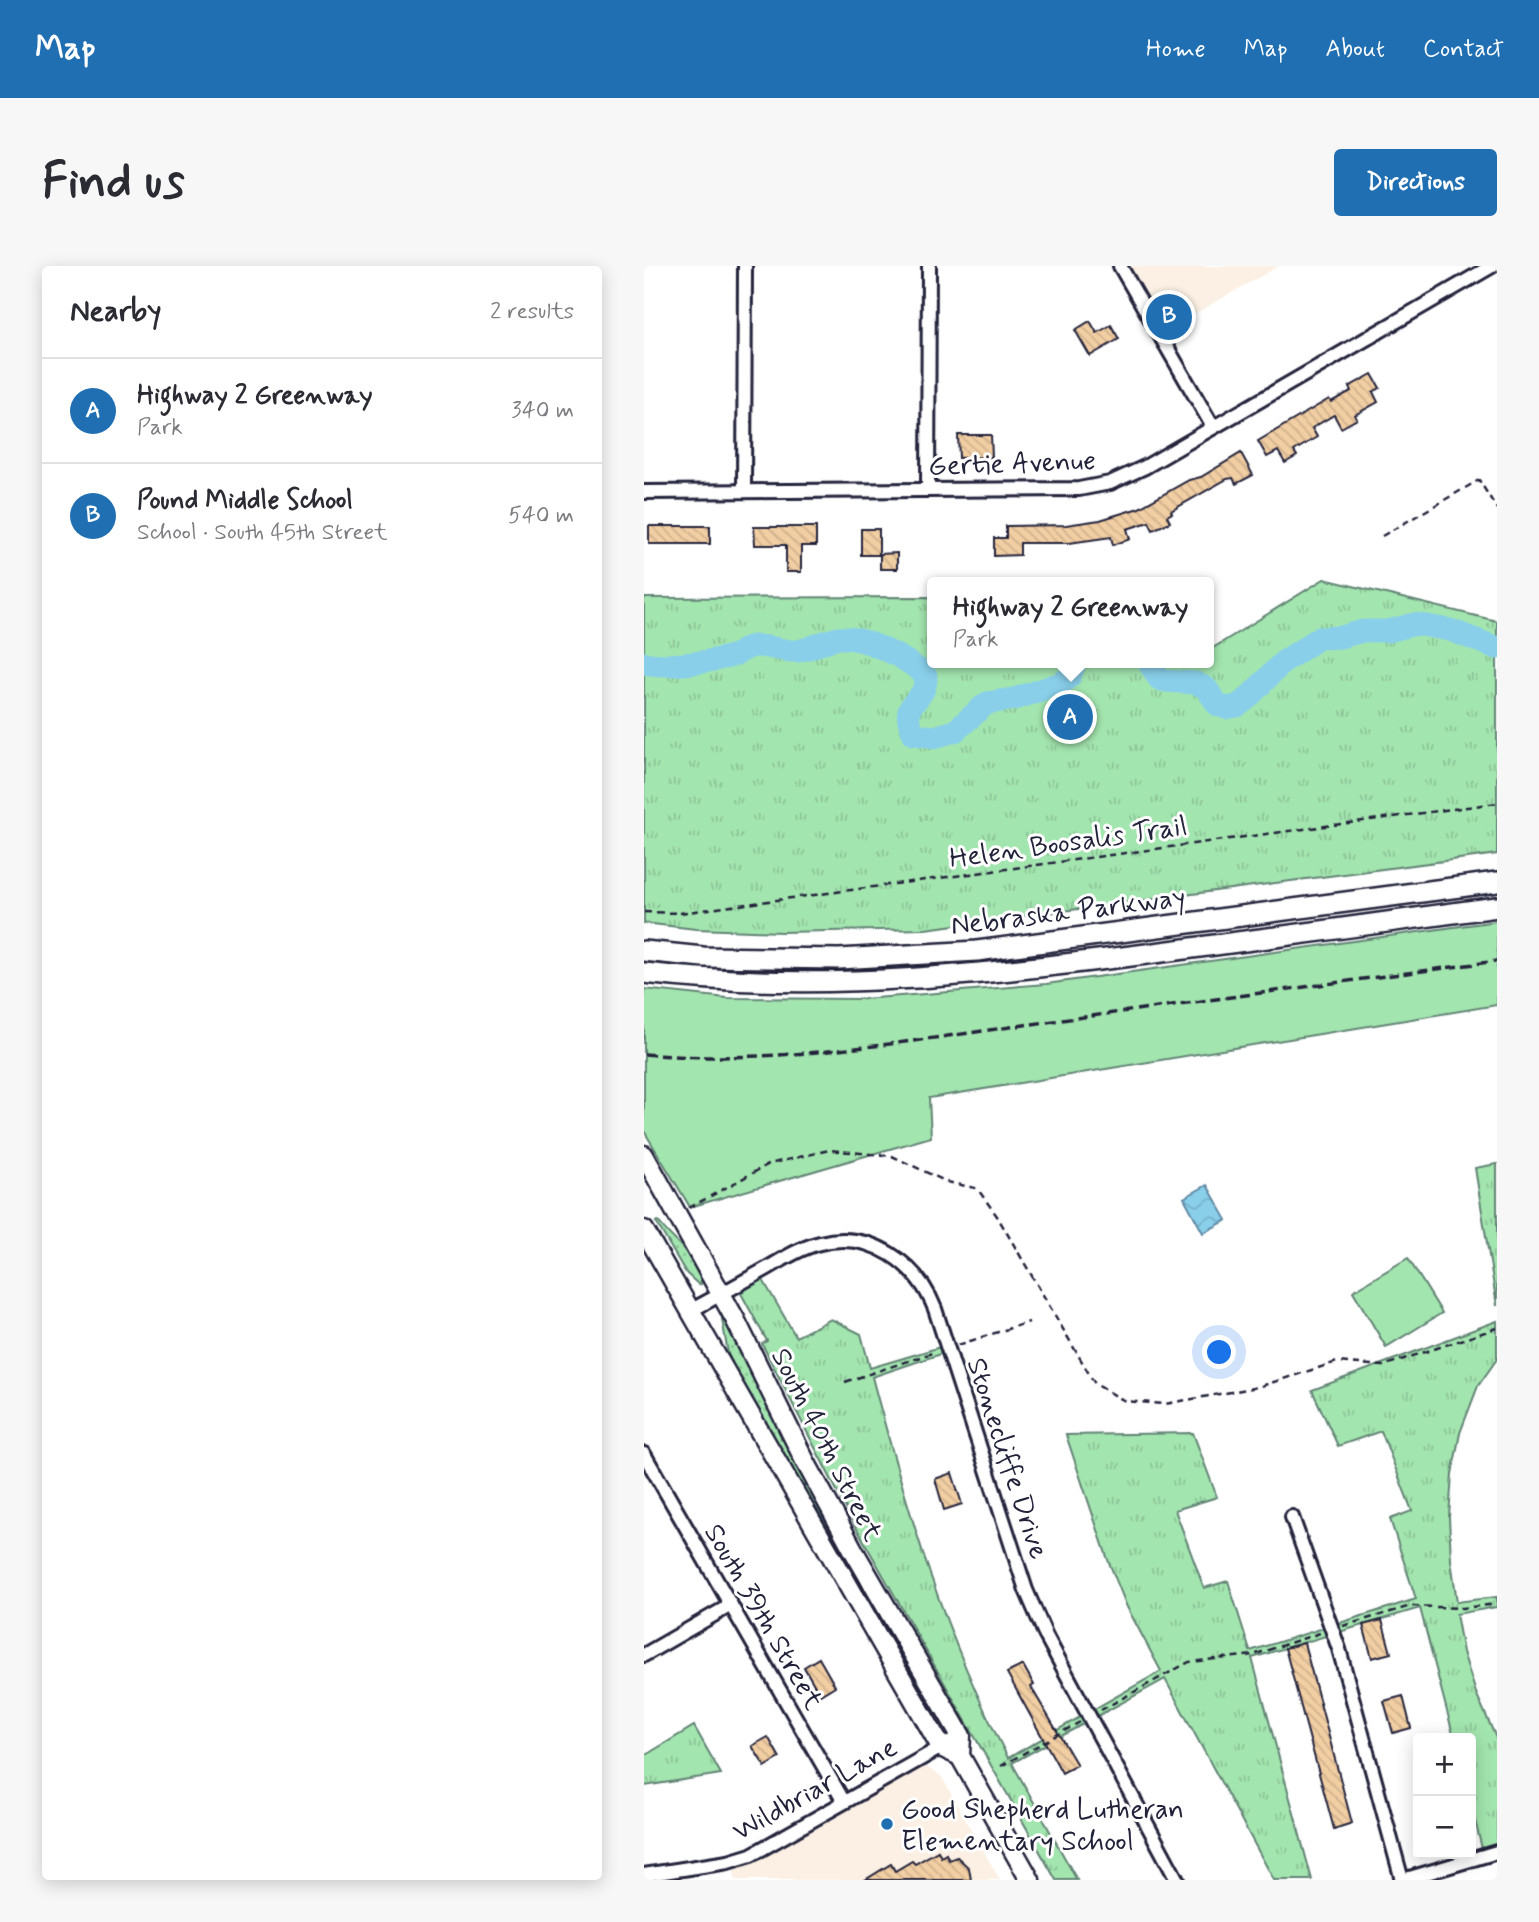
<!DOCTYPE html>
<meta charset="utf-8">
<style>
:root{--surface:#fff;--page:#f7f7f7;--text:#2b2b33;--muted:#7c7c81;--line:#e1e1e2;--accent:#1f6fb2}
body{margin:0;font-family:Mynerve,sans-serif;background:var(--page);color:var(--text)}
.controls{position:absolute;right:21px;bottom:21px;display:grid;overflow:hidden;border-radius:7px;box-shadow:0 4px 18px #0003}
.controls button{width:63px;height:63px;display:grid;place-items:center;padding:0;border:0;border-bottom:2px solid var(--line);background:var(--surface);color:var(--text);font:35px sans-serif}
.you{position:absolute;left:576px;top:1087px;width:24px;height:24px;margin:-18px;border:5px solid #fff;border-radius:50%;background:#1a73e8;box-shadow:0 0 0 10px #1a73e833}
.badge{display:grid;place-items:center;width:46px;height:46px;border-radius:50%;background:var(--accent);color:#fff;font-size:23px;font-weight:700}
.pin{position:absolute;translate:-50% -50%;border:4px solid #fff;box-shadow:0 2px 7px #0006}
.popup{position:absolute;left:283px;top:311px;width:287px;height:91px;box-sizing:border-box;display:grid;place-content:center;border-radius:7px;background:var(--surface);filter:drop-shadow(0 2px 5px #0005);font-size:23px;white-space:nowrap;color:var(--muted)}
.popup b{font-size:26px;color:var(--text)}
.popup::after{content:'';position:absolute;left:50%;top:100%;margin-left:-14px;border:14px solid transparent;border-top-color:var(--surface)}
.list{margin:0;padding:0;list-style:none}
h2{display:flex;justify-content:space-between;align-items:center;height:91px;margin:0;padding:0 28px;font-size:30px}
h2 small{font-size:23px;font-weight:400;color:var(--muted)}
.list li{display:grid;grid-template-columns:46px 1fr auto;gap:21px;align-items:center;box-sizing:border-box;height:105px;padding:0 28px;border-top:2px solid var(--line)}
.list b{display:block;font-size:26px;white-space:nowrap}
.list p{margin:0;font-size:23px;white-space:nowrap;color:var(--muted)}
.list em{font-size:23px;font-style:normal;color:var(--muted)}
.map{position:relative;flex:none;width:853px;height:1614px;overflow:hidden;border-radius:7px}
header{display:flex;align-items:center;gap:42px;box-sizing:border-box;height:98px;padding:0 35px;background:var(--accent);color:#fff}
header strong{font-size:33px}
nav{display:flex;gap:38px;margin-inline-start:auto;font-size:24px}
.intro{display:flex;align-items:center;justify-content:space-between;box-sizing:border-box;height:168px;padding:0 42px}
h1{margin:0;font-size:49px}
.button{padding:18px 32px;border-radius:7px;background:var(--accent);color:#fff;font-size:24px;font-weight:700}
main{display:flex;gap:42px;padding:0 42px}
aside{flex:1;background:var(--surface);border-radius:7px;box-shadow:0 4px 18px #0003}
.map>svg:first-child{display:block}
.built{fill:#fbf0e3}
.grass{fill:#a3e5af;stroke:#628475;stroke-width:2}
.park{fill:url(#park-tufts);stroke:#628475;stroke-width:2}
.garden{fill:url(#garden-dots);stroke:#628475;stroke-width:2}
.water{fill:url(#water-waves);stroke:#608aa4;stroke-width:2}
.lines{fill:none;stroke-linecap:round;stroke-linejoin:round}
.river{stroke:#89cfea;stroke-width:23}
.building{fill:url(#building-back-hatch);stroke:#22223b;stroke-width:2}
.street-casing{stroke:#22223b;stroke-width:18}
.secondary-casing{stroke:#22223b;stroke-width:23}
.primary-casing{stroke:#22223b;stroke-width:24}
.path{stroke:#22223b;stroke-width:2.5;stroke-dasharray:7 5;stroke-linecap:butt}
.street{stroke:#fff;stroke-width:12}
.secondary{stroke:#fff;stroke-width:18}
.primary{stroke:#fff;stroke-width:19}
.rail{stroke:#22223b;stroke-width:3.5;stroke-dasharray:10 5;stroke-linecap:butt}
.poi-dot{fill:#1f6fb2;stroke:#fff;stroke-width:2.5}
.labels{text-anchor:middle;stroke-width:6;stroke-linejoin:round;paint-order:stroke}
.street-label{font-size:28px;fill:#22223b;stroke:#fff}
.poi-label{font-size:28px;fill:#22223b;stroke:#fff;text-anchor:start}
</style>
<header>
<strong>Map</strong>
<nav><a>Home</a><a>Map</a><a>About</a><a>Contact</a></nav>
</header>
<div class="intro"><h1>Find us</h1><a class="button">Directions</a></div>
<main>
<aside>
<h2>Nearby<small>2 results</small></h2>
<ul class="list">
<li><span class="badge">A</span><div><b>Highway 2 Greenway</b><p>Park</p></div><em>340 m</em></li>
<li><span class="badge">B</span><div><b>Pound Middle School</b><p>School · South 45th Street</p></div><em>540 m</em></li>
</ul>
</aside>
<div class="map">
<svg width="853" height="1614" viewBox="0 0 853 1614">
<defs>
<pattern id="park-tufts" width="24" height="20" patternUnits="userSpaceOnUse" patternTransform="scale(1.75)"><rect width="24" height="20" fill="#a3e5af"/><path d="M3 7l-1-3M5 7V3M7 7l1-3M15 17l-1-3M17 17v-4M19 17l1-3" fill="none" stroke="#8cc497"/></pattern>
<pattern id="garden-dots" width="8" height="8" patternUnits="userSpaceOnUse" patternTransform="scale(1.75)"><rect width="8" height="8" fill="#a3e5af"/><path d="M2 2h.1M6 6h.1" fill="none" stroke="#8cc497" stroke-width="1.8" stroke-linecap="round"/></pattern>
<pattern id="water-waves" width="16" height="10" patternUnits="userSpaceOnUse" patternTransform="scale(1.75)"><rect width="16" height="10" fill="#89cfea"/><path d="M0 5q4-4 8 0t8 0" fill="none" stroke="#76b1ca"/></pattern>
<pattern id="building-back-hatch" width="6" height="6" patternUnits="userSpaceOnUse" patternTransform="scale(1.75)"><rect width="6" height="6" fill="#f2cea3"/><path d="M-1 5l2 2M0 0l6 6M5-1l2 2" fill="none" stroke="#cfb18d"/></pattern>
</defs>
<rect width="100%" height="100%" fill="#fff"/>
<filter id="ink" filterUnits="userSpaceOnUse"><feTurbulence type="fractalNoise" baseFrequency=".0143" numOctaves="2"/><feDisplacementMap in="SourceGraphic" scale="14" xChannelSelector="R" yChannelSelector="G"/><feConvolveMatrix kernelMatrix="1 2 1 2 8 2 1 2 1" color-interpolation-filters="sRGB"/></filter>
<g filter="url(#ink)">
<g class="built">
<polygon points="476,0 635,0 515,68"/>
<polygon points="272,1495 297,1510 356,1614 91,1614 89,1594"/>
</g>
<g class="grass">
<polygon points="853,655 853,739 285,832 287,871 46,941 0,865 0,723 83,732 219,733 402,718"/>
<polygon points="764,992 798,1047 742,1081 709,1025"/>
</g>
<g class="park">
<polygon points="680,313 853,355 853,588 281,663 138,666 52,663 0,657 0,332 288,331 288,397 564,397 564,385"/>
<polygon points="853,898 853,1040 831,902"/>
<path d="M 115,1007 L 152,1071 L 187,1053 L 217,1068 L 226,1102 L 303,1079 L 305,1085 L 228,1111 C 264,1246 299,1367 364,1492 L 517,1405 L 483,1341 L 464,1294 L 422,1169 L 549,1167 L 573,1231 L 531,1244 L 560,1322 L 584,1315 L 606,1385 L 772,1333 L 746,1253 L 768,1245 L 737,1165 L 694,1180 L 668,1124 L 853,1055 L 853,1093 L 834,1120 L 816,1167 L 808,1208 L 805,1251 L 807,1294 L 813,1336 L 853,1331 L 853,1341 L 812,1348 L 819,1386 L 832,1427 L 853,1474 L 853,1586 L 840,1591 L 827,1538 L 827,1472 L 810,1472 L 776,1342 L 608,1392 L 668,1614 L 630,1614 L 521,1413 L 368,1497 L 433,1614 L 412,1614 L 209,1256 L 118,1078 L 123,1075 L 93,1020 Z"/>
<polygon points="50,1460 77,1508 0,1520 0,1490"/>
</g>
<g class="garden">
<path d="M 14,955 C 31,978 51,986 57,1018 L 55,1019 L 42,1007 L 12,956 Z"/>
<polygon points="77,1047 140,1174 185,1260 273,1413 287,1439 294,1459 93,1108 84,1088"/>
</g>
<polygon class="water" points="563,919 583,954 559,967 540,932"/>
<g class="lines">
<g class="river">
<path d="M 0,397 C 23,402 68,396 91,389 C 97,386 103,381 110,380 C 124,379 139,386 153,385 C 167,383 181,374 195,372 C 221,370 264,393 282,410 C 283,440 252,432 270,468 L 290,471 L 311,465 L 343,437 L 370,433 L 418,417 L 426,410 L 431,397"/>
<polyline points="505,397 515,413 522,415 552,417 562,422 574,439 582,442 593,440 603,433 639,396 675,372 697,371 719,365 744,365 771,358 806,364 853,382"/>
</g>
</g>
<g class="building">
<polygon points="446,55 453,67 467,59 475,73 446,90 431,64"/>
<polygon points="728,108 736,122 729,126 734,136 711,149 713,153 697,162 690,149 668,162 673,171 650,185 653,190 641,197 634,185 623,191 614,175 685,133 687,136 707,125 705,121"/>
<polygon points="314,169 347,169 348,191 315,192"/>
<polygon points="597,187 609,209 592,218 589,212 583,213 527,245 528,247 523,250 526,256 509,264 505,256 483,263 486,273 469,279 467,271 425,277 376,277 376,289 350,290 350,272 362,272 362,260 422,259 456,254 495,242 545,214 557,211"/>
<rect x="5" y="260" width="61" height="18"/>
<polygon points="110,261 172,261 172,280 157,280 157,306 142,306 142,279 111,279"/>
<rect x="217" y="263" width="18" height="26"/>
<polygon points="253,287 253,303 236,303 236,288"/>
<polygon points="308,1207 318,1238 300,1244 291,1213"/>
<polygon points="738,1354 747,1387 728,1392 719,1359"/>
<polygon points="660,1377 708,1557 690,1563 641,1382"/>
<polygon points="175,1392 191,1420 176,1429 160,1401"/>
<polygon points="379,1399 390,1419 387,1421 433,1499 418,1507 363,1407"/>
<polygon points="759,1430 767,1462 749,1467 740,1435"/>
<polygon points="124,1471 136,1492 121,1501 108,1480"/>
<polygon points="294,1585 297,1591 302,1588 305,1594 313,1591 325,1602 327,1614 221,1614 247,1598 251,1605 268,1595 271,1598"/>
</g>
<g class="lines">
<defs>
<g id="street">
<polyline points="476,0 569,161"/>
<polyline points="284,224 285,0"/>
<polyline points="100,225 101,0"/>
<polyline points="0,226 435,223 466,217 501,201 848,0"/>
<path d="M 46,1045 C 72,1031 97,1017 122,1003 C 139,993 156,982 176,977 C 227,964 273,997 291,1043 L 382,1324 L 402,1370 L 533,1614"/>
<polyline points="0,1188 200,1536"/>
<polyline points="648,1251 695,1383 758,1614"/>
<polyline points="0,1389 87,1339"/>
<polyline points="0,1609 84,1596 107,1589 317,1470"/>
<polyline points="759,1614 853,1586"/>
</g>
<g id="secondary">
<polyline points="0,889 91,1053 161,1195 211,1287 317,1470 316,1490 386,1614"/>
<polyline points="0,964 297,1481 316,1490"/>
</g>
<g id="primary">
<polyline points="0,685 59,691 195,693 333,685 853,616"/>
<path d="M 0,707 C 181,728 353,708 533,684 C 640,670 746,656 853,641"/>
</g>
</defs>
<use href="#street" class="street-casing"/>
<use href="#secondary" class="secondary-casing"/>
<use href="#primary" class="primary-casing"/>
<g class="path">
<polyline points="738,270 835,214 853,243"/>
<polyline points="0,646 36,647 853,537"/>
<polyline points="45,942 125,898 185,884 248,890 303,916 331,922 335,925 353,950 451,1118 481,1135 521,1138 614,1121 693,1096 739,1100 853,1062"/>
<polyline points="314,1079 385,1056"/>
<polyline points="201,1116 291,1086"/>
<polyline points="699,1360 767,1340 819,1342 853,1338"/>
<polyline points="457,1444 545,1396 609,1389 676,1367"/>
<polyline points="357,1500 436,1456"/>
</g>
<use href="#street" class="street"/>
<use href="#secondary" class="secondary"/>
<use href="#primary" class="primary"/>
<path class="rail" d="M 0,788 C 127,799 254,777 380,759 C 538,738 695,716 853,695"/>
</g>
</g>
<circle class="poi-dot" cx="243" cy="1558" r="7"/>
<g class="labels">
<g class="street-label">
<text transform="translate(368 196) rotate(-2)" y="10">Gertie Avenue</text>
<text transform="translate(424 575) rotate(-8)" y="10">Helen Boosalis Trail</text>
<text transform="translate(424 644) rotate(-7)" y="10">Nebraska Parkway</text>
<text transform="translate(184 1178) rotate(63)" y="10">South 40th Street</text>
<text transform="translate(365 1192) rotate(72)" y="10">Stonecliffe Drive</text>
<text transform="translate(121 1350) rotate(60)" y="10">South 39th Street</text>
<text transform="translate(170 1522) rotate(-29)" y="10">Wildbriar Lane</text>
</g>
<g class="poi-label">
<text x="257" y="1552">Good Shepherd Lutheran<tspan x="257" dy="32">Elementary School</tspan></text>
</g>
</g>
</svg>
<div class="controls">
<button>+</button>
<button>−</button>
</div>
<div class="you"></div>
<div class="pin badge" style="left:426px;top:451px">A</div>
<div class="popup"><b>Highway 2 Greenway</b>Park</div>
<div class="pin badge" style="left:525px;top:51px">B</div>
</div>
</main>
